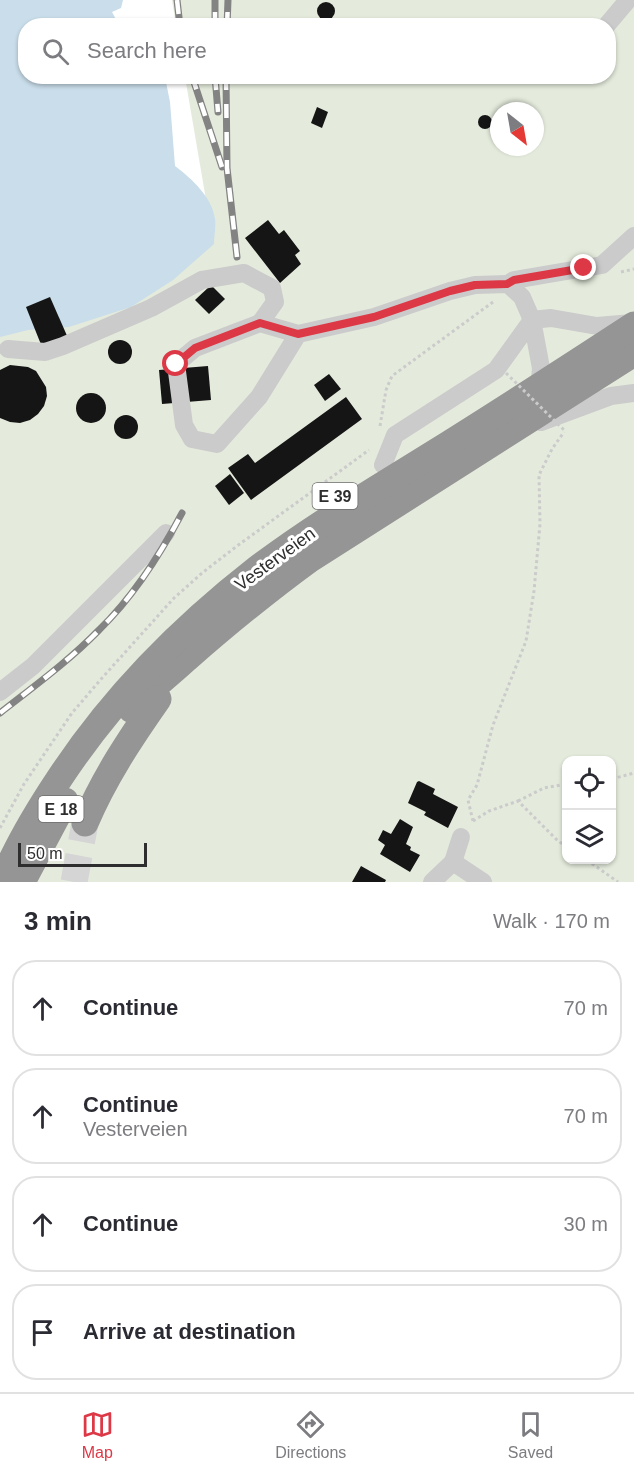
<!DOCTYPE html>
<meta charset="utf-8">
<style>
:root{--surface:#fff;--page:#f2f2f3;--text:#2b2b33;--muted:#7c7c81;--line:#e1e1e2;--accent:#dd3846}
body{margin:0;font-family:Helvetica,sans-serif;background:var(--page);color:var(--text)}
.controls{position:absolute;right:18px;bottom:18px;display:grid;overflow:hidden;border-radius:12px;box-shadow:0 2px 4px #0004}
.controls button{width:54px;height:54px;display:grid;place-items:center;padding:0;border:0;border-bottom:2px solid var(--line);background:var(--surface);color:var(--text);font:30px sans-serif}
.compass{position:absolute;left:490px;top:102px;width:54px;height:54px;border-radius:50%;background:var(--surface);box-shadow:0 2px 4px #0004;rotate:149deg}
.scale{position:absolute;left:18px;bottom:15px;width:129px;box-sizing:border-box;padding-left:6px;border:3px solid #2e2e2e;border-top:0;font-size:16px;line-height:21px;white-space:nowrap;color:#2e2e2e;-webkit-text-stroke:4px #fff;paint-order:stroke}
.stop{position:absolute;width:18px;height:18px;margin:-14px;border:4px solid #dd3846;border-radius:50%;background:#fff}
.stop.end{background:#dd3846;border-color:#fff;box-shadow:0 2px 6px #0008}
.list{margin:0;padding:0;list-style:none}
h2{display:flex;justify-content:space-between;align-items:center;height:78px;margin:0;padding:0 24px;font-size:26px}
h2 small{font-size:20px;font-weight:400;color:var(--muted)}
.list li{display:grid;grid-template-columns:39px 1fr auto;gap:18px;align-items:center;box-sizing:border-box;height:96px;margin:0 12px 12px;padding:0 12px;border:2px solid var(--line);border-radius:24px}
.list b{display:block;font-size:22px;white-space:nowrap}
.list p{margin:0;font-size:20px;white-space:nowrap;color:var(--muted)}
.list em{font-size:20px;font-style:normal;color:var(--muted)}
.icon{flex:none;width:33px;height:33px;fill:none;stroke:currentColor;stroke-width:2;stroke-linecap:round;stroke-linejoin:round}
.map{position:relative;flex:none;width:634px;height:882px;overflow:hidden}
.search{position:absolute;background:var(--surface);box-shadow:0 2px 4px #0004;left:18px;right:18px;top:18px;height:66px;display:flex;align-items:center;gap:15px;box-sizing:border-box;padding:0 21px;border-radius:24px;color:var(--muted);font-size:22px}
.sheet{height:510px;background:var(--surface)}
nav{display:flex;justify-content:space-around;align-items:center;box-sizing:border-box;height:84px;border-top:2px solid var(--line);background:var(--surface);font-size:16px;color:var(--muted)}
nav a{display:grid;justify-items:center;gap:3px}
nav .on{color:var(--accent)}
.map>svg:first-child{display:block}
.green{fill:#e4ebdc;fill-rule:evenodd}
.water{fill:#c9ddea}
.building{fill:#151515}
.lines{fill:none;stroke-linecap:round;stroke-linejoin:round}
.highway-tunnel{stroke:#d5d5d5;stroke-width:27;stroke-dasharray:27 14;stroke-linecap:butt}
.path{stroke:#cbcbcb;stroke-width:3;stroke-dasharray:3 3;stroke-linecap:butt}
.minor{stroke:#cbcbcb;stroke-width:18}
.highway{stroke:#959595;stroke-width:27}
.rail-casing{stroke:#838383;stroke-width:7}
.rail{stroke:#fff;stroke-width:4.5;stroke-dasharray:14;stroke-linecap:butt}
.path-bridge{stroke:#cbcbcb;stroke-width:3;stroke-dasharray:3 3;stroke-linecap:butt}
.route{stroke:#dd3846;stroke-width:8}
.labels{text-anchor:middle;stroke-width:6;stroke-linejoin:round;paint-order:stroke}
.shield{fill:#fff;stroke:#6d6d6d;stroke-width:1.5}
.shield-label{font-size:16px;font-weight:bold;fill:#2e2e2e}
.street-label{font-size:18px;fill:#2e2e2e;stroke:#fff}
</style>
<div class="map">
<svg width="634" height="882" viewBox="0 0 634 882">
<rect width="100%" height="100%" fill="#fff"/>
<path class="green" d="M 172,0 L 634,0 L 634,882 L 0,882 L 0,316 L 211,229 L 185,77 L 608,76 L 608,26 L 176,25 ZM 499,111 L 535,111 L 535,147 L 499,147 ZM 566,760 L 612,760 L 612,860 L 566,860 Z"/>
<path class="water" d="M 0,0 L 123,0 L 121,8 L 112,12 L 119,25 L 26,26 L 26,76 L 165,77 L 170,102 L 175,166 C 192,179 212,197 215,219 C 216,227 214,236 214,244 L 173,280 L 131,307 L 69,327 L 28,330 L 0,337 Z"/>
<g class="building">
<circle cx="326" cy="11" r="9"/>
<polygon points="317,107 328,112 322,128 311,123"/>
<circle cx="485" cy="122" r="7"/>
<polygon points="268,220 279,234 284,230 300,251 295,255 301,264 280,283 245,238"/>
<polygon points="211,285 225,299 209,314 195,300"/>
<polygon points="50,297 68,338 42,347 26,307"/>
<circle cx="120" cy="352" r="12"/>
<polygon points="10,365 28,367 36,371 46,387 47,396 44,406 38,414 30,420 20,423 10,422 0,418 0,370"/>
<polygon points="208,366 211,400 162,404 159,370"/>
<polygon points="329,374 341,389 325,401 314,385"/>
<circle cx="91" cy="408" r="15"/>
<polygon points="346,397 362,419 251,500 228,468 248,454 255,463"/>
<circle cx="126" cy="427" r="12"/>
<polygon points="230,474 244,493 229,505 215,486"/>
<polygon points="419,781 435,789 433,794 458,807 448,828 424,815 426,812 408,803 417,782"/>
<polygon points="400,819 413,827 406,844 411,847 410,850 420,855 410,872 380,854 385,845 378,840 383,830 391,834"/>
<polygon points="361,866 386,880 385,882 352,882"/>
</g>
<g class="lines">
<polyline class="highway-tunnel" points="74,882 85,823"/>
<g class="path">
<polyline points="621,272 634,269"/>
<polyline points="380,426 386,390 392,376 493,302"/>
<polyline points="612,779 634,773"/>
<polyline points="518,801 544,788 566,784"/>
<polyline points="473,821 468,800 477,785 493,725 526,641 534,591 540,524 539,475 552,449 564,432"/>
<polyline points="473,821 489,811 518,801 556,839 566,847"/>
<polyline points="0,828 24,784 72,713 102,678 174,598 202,573 237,546 369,450"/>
<polyline points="587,860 618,882"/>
</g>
<g class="minor">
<polyline points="606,26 628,0"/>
<polyline points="508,284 514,280 602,265 634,236"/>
<polyline points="298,334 259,397 217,444 192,439 184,425 176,364 195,348 260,323 298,334 374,317 450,291 475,285 508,284 522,297 532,320 541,368 540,379 535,389"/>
<polyline points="8,349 45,352 63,346 151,308 202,280 244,273 272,288 275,302 260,323"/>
<polyline points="541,422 611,396 634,393"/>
<polyline points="383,465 395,435 496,370 532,320 551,318 597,326 632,323"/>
<polyline points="0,692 33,666 166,533"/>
<polyline points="453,862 483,882"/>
<polyline points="453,862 461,837"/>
<polyline points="432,882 453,862"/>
</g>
<g class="highway">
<path d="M 132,710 C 148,690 168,676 186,659 C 226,624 266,591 310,559 L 634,353"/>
<path d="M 85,823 C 104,778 130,739 158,699"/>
<path d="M 2,882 C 17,845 37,812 59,779 C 113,697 180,629 257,569 C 311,528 370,493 428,457 C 497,414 565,370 634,325"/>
<polyline points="22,882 65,801"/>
</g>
<defs>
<g id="rail">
<polyline points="177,0 180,26"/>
<polyline points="215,26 215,0"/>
<polyline points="227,26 228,0"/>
<polyline points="192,76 222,167"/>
<polyline points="215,76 218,112"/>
<polyline points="226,76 227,168 237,257"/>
<path d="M 0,713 C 33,687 69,661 99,630 C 133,597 160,555 182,513"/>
</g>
</defs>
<use href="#rail" class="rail-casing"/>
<use href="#rail" class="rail"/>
<polyline class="path-bridge" points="506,373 565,431"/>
</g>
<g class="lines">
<polyline class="route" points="176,364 195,348 260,323 298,334 374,317 450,291 475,285 507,284 514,280 584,268"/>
</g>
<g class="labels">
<g class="shield">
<rect x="312.5" y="483" width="45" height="26" rx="4.5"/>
<rect x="38.5" y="796" width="45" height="26" rx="4.5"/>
</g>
<g class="shield-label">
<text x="335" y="502">E 39</text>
<text x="61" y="815">E 18</text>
</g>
<g class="street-label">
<text transform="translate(275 559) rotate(-36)" y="6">Vesterveien</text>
</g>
</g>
</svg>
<div class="controls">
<button><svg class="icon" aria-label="locate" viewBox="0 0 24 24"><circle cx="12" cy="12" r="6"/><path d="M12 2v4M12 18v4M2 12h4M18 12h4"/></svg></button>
<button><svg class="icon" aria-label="layers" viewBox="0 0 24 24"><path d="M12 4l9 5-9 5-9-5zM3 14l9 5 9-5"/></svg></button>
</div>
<svg class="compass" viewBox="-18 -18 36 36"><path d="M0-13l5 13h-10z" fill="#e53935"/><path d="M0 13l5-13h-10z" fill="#7c7c81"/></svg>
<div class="scale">50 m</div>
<div class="stop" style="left:176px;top:364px"></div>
<div class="stop end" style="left:584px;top:268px"></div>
<div class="search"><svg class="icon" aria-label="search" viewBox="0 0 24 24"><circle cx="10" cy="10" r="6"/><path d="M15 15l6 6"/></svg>Search here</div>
</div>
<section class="sheet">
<h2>3 min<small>Walk · 170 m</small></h2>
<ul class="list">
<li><svg class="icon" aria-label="ahead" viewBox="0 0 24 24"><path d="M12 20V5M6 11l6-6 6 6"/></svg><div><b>Continue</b></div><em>70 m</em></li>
<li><svg class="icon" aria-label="ahead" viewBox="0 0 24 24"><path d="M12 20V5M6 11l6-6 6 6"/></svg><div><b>Continue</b><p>Vesterveien</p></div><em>70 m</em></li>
<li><svg class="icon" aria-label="ahead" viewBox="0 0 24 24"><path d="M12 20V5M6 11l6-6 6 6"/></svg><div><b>Continue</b></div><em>30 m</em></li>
<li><svg class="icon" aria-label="arrive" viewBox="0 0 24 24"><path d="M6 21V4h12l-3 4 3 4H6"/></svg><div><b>Arrive at destination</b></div></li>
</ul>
</section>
<nav>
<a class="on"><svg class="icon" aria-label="map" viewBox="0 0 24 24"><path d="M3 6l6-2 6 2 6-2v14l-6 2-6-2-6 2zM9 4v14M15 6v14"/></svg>Map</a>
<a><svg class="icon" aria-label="directions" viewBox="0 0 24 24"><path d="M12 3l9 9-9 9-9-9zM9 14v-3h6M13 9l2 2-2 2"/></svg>Directions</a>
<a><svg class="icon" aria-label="saved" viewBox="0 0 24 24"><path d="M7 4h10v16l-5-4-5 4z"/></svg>Saved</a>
</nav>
